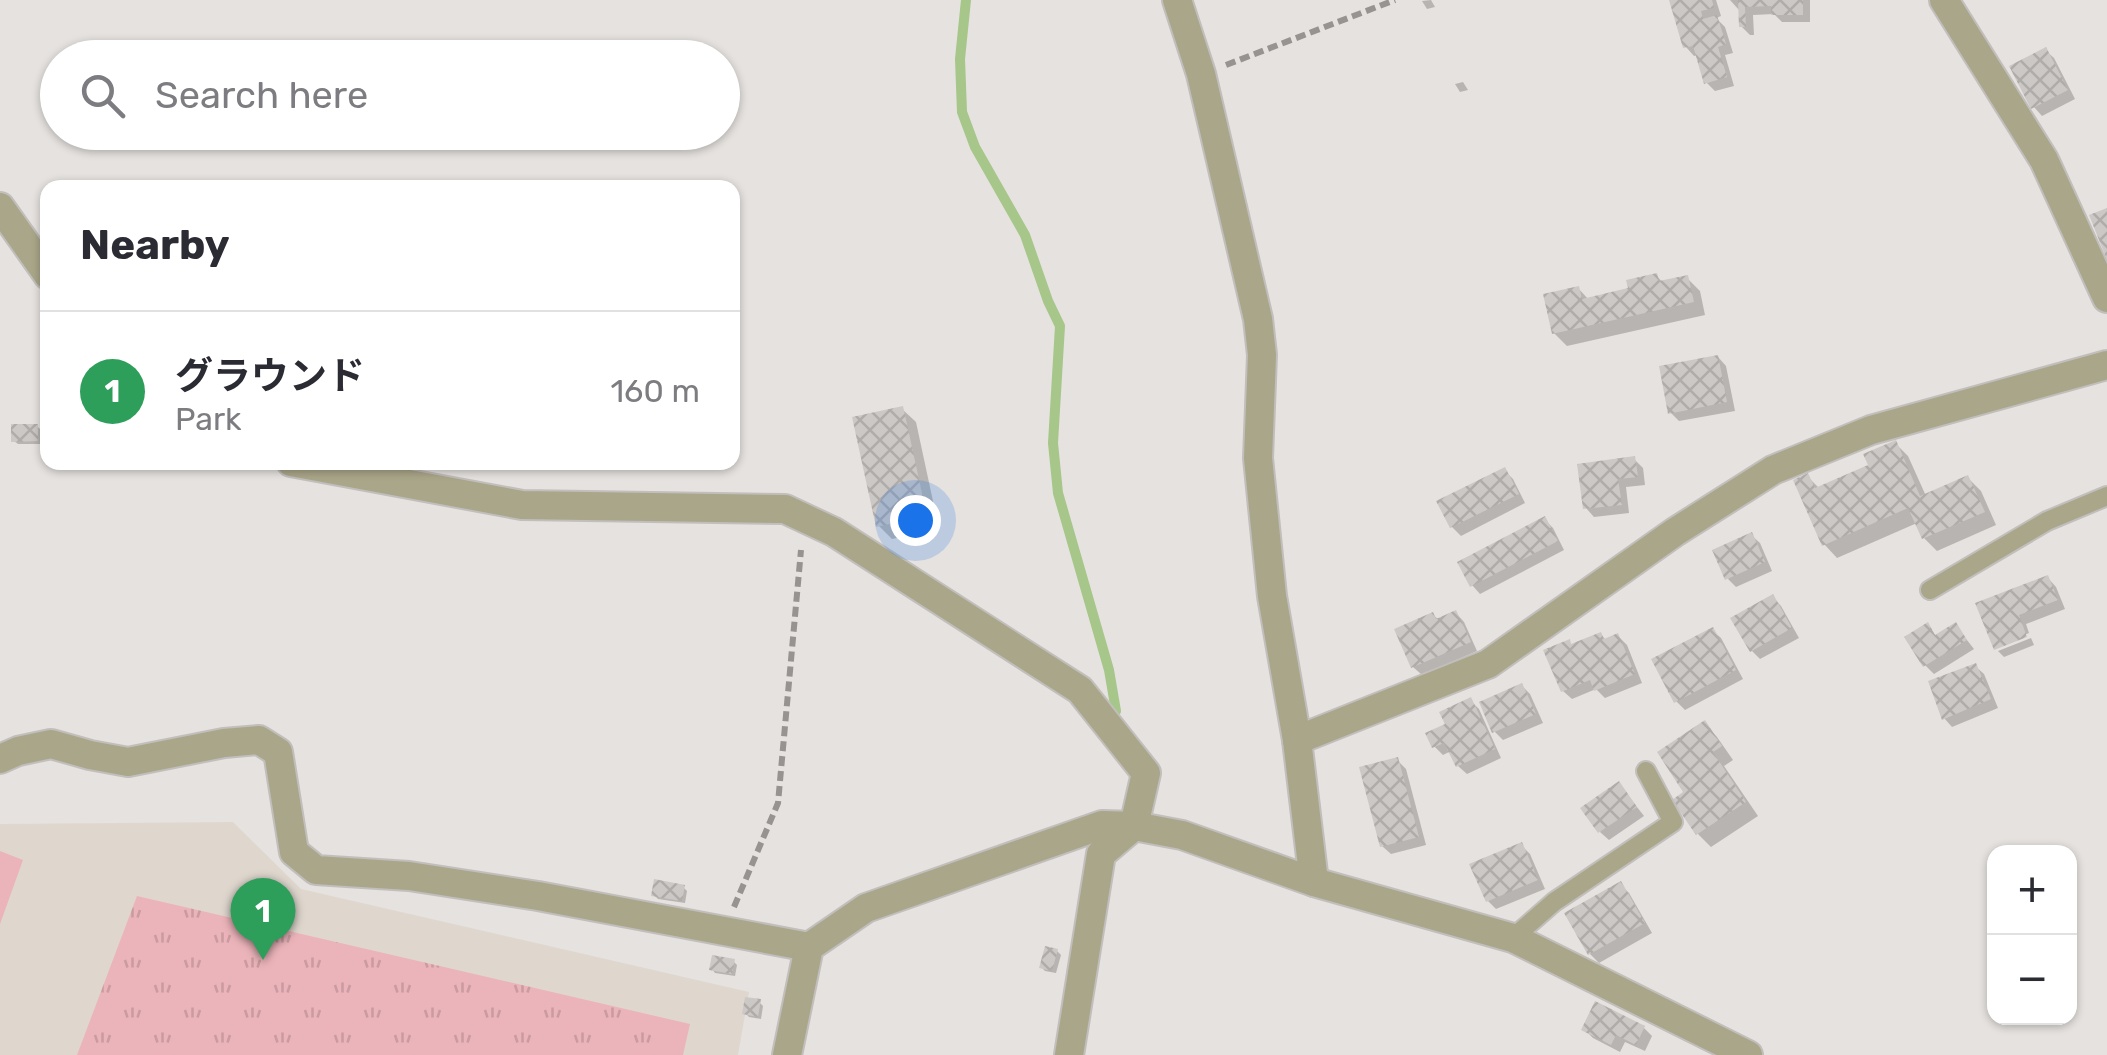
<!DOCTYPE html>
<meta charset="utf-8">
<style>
:root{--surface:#fff;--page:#f2f2f3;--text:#2b2b33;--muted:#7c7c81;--line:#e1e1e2;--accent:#111827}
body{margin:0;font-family:Rubik,"Noto Sans JP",sans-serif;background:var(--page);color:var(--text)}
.controls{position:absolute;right:30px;bottom:30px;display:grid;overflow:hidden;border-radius:20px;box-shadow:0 2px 8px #0004}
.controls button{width:90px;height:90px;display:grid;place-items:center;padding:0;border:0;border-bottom:2px solid var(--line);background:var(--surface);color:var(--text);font:50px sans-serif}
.you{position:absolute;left:915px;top:520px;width:35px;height:35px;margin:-25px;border:8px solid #fff;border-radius:50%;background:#1a73e8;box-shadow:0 0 0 15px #1a73e833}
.badge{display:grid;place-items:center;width:65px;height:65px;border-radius:50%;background:var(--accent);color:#fff;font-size:32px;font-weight:700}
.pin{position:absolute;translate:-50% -82px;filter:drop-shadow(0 2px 5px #0008)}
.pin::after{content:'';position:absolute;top:52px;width:35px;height:30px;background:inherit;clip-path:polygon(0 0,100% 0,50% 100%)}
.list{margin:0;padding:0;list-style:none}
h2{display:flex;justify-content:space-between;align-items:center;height:130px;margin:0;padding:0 40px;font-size:42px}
h2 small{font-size:32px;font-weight:400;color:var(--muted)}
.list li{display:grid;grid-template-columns:65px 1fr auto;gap:30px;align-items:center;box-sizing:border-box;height:160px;padding:0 40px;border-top:2px solid var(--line)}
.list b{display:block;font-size:38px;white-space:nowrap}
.list p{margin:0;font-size:32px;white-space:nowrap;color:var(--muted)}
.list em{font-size:32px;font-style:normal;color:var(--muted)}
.icon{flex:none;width:55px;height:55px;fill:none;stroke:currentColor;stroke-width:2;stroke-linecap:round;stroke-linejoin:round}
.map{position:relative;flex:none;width:2107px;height:1055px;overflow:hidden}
.search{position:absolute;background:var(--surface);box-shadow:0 2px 8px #0004;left:40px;top:40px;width:700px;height:110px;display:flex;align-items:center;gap:25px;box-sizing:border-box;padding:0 35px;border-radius:55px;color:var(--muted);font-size:38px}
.panel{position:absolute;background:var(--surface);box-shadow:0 2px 8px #0004;left:40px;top:180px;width:700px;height:290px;border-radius:20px}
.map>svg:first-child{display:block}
.built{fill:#dfd7ce}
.grass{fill:url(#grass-tufts)}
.pitch{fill:#ebb4ba}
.shadow{fill:#0003}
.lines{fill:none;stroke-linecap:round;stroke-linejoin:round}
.stream{stroke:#a6c68a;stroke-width:10}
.building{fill:url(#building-cross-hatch)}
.service-casing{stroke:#c1bebc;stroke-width:22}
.minor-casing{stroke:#c1bebc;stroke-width:32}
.path{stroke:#969391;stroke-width:6;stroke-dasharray:10 5;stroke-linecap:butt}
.service{stroke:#a9a689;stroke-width:18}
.minor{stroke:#a9a689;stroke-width:28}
</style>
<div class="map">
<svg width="2107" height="1055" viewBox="0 0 2107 1055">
<defs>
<pattern id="grass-tufts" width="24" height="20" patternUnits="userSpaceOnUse" patternTransform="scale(2.5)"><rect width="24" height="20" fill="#ebb4ba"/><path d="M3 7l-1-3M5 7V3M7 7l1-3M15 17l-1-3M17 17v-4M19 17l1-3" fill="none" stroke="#ca9ba0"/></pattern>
<pattern id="building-cross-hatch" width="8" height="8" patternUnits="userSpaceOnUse" patternTransform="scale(2.5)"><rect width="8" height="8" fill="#ccc8c6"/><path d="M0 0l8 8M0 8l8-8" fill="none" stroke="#b0acaa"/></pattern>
</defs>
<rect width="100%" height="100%" fill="#e5e2df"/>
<polygon class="built" points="233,822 301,889 749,992 738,1055 0,1055 0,824"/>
<polygon class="grass" points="137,896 690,1024 683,1055 77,1055"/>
<polygon class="pitch" points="0,851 23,860 0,924"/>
<g class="shadow">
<polygon points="1431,0 1435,7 1427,9 1422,1"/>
<polygon points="1672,0 1716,0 1721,16 1716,18 1725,27 1733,53 1725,55 1734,86 1715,91 1706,82 1698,55 1694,56 1686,47"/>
<polygon points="1730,0 1810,0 1810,22 1782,22 1774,14 1753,15 1754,35 1750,35 1741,26 1739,10"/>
<polygon points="2045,50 2054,58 2075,99 2042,116 2034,107"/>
<polygon points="1463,82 1468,90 1460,92 1455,84"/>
<polygon points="1656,275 1663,283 1687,278 1700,291 1705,315 1567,346 1554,333 1578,288 1589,300 1631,290"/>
<polygon points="1718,357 1726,366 1735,411 1679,421 1671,413"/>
<polygon points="902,409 916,422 939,529 892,539 879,526"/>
<polygon points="37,426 41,430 41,444 18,444 14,441"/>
<polygon points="1895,443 1908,456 1926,496 1968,478 1981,491 1996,525 1937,551 1924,538 1917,523 1837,558 1824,544 1807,476 1820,489 1871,466"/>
<polygon points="1634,459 1643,468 1645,485 1626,487 1629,513 1594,517 1586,508"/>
<polygon points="1504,470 1513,479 1525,503 1461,536 1452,527 1440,502"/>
<polygon points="1544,519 1553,528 1564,550 1480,594 1472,585"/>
<polygon points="1751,535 1760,543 1772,571 1736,587 1728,579"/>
<polygon points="2048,578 2056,587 2065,609 2026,624 2029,633 1997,646 1997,649 1979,604"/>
<polygon points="1773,597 1781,606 1799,638 1760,659 1752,651"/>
<polygon points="1456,613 1464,622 1477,651 1422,675 1413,667 1433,615 1439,620"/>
<polygon points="1927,626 1937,637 1956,626 1974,649 1934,674 1925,665"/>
<polygon points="1712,630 1721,638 1743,679 1685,710 1676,701"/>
<polygon points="1601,635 1607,641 1618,636 1627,645 1642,683 1605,698 1596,689 1572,699 1563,691 1569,642 1573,646"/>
<polygon points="2031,638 2034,645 2004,657 1998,651"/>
<polygon points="1975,666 1984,674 1998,708 1952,727 1944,718"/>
<polygon points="1522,686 1530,694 1543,723 1503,740 1494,731"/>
<polygon points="1470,700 1479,709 1501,758 1467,774 1458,766 1451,751 1443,755 1434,746"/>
<polygon points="1704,723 1717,737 1733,760 1724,766 1758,816 1711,847 1698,834 1676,800 1687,793"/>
<polygon points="1397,760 1406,769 1426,845 1391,854 1382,846"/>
<polygon points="1619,784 1644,816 1609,840 1600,832"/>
<polygon points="1521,845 1530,854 1545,889 1496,909 1488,901"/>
<polygon points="1620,884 1629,893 1652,933 1599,963 1590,954 1567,914"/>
<polygon points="683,887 687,891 685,903 658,899 654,895"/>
<polygon points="1057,951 1061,955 1056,973 1045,971 1041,967"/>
<polygon points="734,962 737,965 735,976 715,973 712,969"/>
<polygon points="759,1002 763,1006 761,1019 749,1017 745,1013"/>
<polygon points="1644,1028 1652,1036 1645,1051 1625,1042 1620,1052 1593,1038 1584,1029"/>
</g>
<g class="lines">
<polyline class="stream" points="966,0 960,59 962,112 975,147 1025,235 1048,301 1060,326 1053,443 1058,493 1109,670 1116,711"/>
</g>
<g class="building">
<polygon points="1669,0 1712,0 1714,8 1701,11 1703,19 1717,15 1726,44 1718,47 1727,77 1704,84 1693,46 1683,48"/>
<polygon points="1738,0 1803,0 1803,15 1771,15 1771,6 1745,7 1746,27 1739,27"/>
<polygon points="2046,47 2068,90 2031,109 2009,66"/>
<polygon points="2107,208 2107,260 2089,215"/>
<polygon points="1657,273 1659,281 1688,275 1694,302 1552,334 1543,294 1579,286 1582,299 1628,288 1626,280"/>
<polygon points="1718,355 1727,402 1668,414 1659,366"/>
<polygon points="903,406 927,516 876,527 852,417"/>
<polygon points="11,424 38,424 38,441 11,442"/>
<polygon points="1896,440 1920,496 1968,475 1985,512 1922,539 1908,508 1822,546 1793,480 1808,473 1815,488 1868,465 1863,454"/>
<polygon points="1635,456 1638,477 1618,479 1622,505 1583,509 1577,464"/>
<polygon points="1505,467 1519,494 1450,528 1436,501"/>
<polygon points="1545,516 1558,541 1470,587 1457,562"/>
<polygon points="1752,532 1765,562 1725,580 1712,550"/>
<polygon points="2048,575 2058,600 2019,615 2027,637 1994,650 1975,603"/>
<polygon points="1773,594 1792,628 1750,652 1730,618"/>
<polygon points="1456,610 1471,642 1411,668 1394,629 1433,612 1436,619"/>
<polygon points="1928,622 1935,635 1956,622 1967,640 1923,667 1904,637"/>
<polygon points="1713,627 1736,670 1674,703 1651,659"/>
<polygon points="1601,632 1604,639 1618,633 1635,674 1594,691 1590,680 1561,692 1543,650 1570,639 1571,644"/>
<polygon points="1976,663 1991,699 1942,720 1928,681"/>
<polygon points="1522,683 1536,714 1492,733 1479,702"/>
<polygon points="1471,697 1495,749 1456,767 1444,743 1432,748 1425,733 1445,724 1439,712"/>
<polygon points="1705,720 1722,746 1713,752 1746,802 1696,835 1672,800 1683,792 1657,752"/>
<polygon points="1398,757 1419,837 1380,847 1359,767"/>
<polygon points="1619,781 1637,807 1598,833 1580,808"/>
<polygon points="1522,842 1538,880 1486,902 1469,864"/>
<polygon points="654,879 685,885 682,901 651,896"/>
<polygon points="1621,881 1645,923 1588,955 1564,913"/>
<polygon points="1045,946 1058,949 1052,971 1039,968"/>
<polygon points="712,955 735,959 732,974 709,970"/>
<polygon points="745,997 761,999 758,1017 742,1014"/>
<polygon points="1595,1001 1645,1026 1636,1045 1616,1035 1611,1045 1581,1030"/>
</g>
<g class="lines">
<defs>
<g id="service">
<polyline points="1930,590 2047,521 2107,496"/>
<polyline points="1513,938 1554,902 1673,822 1646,771"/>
</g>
<g id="minor">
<polyline points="1177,0 1201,74 1258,319 1262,355 1258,458 1272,596 1297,740 1314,882"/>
<polyline points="1944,0 2044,160 2107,298"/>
<polyline points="0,207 48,275"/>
<polyline points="291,462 522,505 785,509 834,532 1080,690 1146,773 1134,826 1101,854 1069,1055"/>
<polyline points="1297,740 1488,664 1675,532 1773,470 1871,430 2107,365"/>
<polyline points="0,759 18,751 51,744 90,755 128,762 224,743 259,740 278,752 294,852 316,870 409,876 538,896 809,947"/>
<polyline points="787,1055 809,947 866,908 1102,825 1134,826 1182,835 1314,882 1513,938 1748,1055"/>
</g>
</defs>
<use href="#service" class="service-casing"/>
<use href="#minor" class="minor-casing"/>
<g class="path">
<polyline points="1226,65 1395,0"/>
<polyline points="734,907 778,803 801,550"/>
</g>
<use href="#service" class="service"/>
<use href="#minor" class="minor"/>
</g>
</svg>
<div class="controls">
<button>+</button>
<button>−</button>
</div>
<div class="you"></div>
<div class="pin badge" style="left:263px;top:960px;background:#2e9e5b">1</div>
<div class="search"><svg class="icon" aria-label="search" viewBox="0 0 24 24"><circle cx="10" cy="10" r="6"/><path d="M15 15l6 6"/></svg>Search here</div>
<section class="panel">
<h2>Nearby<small></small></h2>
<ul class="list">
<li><span class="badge" style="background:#2e9e5b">1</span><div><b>グラウンド</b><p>Park</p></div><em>160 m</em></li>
</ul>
</section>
</div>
